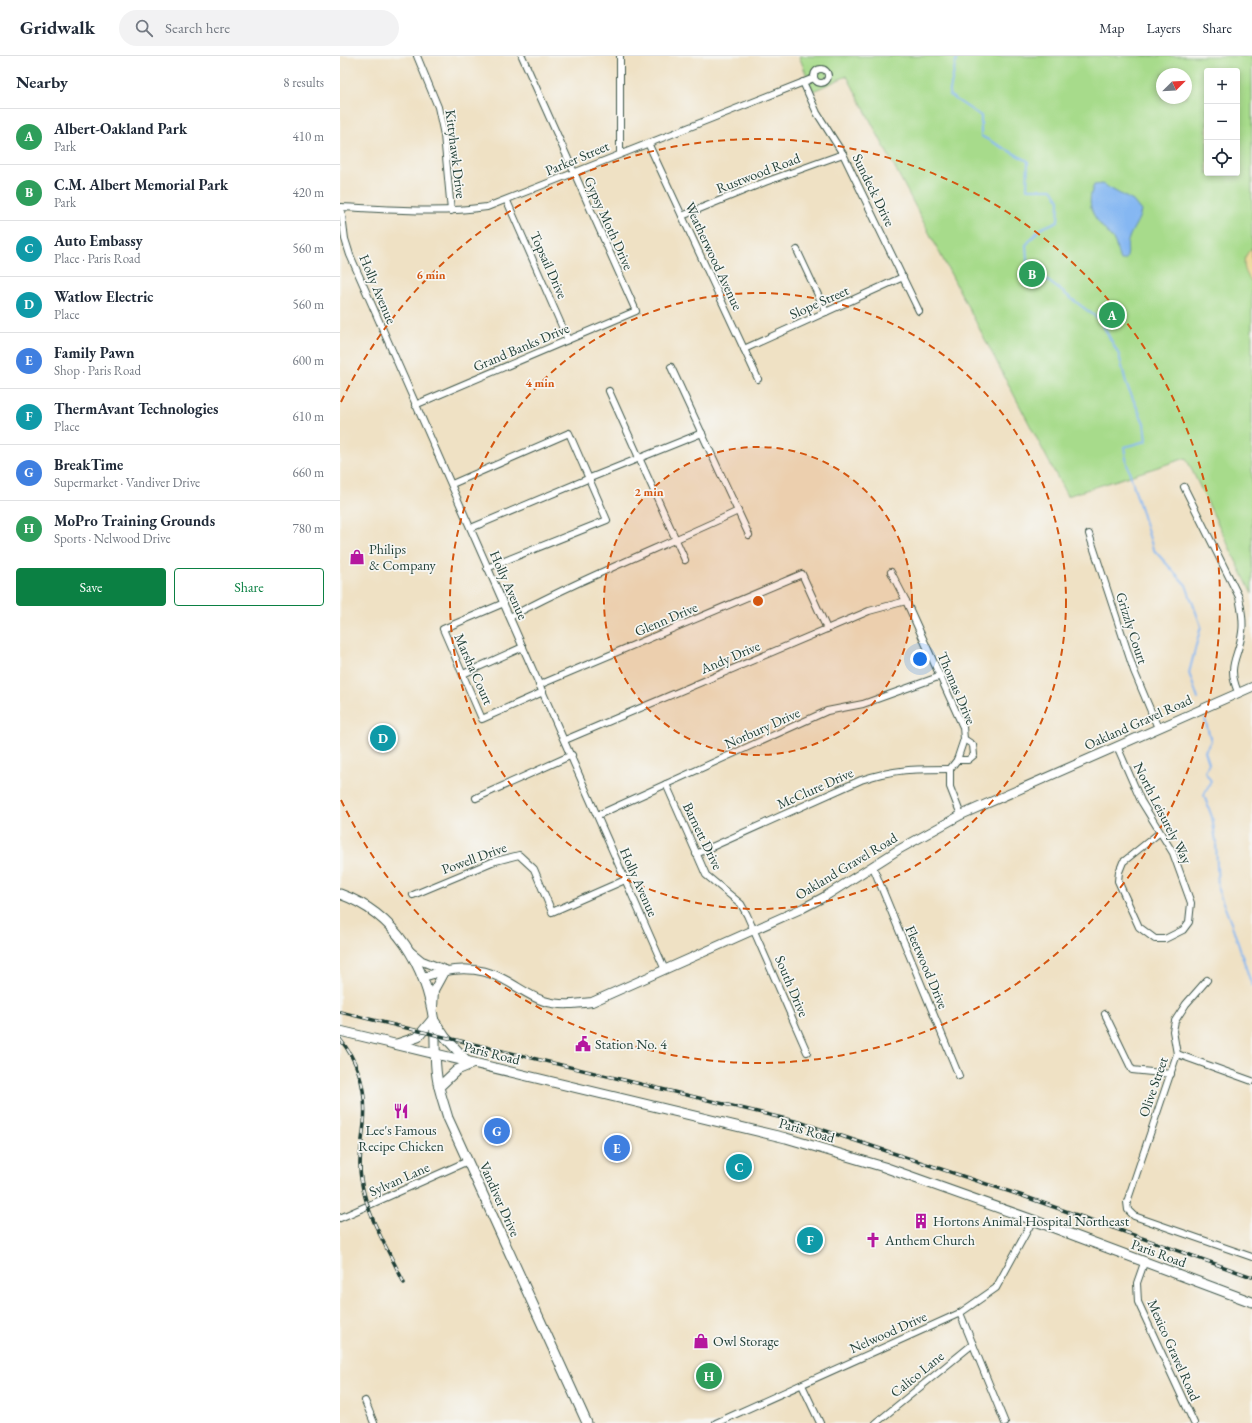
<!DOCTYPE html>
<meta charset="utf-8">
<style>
:root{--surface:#fff;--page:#f2f2f3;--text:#1f2937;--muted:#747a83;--line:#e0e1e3;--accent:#0b8043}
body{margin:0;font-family:"EB Garamond",serif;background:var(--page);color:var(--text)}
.controls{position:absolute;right:12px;top:12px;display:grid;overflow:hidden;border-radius:4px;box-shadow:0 2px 6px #0003}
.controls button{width:36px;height:36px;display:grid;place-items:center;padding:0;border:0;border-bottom:1px solid var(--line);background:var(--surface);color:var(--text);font:20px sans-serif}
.compass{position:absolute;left:816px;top:12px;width:36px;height:36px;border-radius:50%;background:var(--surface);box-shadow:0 2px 6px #0003;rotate:66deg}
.you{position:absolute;left:580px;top:603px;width:14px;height:14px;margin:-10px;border:3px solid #fff;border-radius:50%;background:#1a73e8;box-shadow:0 0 0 6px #1a73e833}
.badge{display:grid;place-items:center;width:26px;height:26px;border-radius:50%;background:var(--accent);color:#fff;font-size:13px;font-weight:700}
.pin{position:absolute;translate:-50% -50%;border:2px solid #fff;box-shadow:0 1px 4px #0006}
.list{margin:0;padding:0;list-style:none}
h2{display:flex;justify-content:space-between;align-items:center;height:52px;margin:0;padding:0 16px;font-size:17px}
h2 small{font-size:13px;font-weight:400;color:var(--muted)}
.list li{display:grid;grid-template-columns:26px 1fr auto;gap:12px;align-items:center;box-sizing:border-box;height:56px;padding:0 16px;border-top:1px solid var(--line)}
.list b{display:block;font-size:15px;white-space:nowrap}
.list p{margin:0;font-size:13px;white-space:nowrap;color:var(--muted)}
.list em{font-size:13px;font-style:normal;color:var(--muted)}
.actions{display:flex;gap:8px;padding:12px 16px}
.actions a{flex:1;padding:9px 0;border:1px solid var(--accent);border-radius:4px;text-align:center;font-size:14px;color:var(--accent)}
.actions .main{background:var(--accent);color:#fff}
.icon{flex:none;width:22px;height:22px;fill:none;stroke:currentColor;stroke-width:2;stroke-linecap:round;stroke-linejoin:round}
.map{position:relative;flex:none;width:912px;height:1367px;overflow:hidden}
header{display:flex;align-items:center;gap:24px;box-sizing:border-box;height:56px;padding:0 20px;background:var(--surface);border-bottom:1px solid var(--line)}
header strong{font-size:19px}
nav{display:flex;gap:22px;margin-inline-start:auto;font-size:14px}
.search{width:280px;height:36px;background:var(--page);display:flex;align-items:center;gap:10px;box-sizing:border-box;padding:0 14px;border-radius:22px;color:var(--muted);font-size:15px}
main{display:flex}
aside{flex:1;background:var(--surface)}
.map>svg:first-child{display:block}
.green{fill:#a7db8b;stroke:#638c60;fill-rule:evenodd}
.sand{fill:#eeda9e;stroke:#868c69}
.water{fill:#85b7f2;stroke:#527a93}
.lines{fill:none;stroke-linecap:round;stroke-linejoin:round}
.stream{stroke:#85b7f2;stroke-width:2}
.minor-casing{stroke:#3e564a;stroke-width:8}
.tertiary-casing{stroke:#3e564a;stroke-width:10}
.secondary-casing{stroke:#3e564a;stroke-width:11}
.minor{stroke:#fff;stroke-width:6}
.tertiary{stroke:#fff;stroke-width:8}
.secondary{stroke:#fff;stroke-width:9}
.rail-casing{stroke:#1f3d34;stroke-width:3.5}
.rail{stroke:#f6f6f2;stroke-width:2;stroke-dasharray:6;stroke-linecap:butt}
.ring{fill:none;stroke:#d45610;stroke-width:2;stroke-dasharray:7 5}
.labels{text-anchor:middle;stroke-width:3.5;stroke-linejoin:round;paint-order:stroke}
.street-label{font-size:14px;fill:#1f3d34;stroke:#f6f6f2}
.poi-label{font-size:14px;fill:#1f3d34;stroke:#f6f6f2;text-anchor:start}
.centre{fill:#d45610;stroke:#f6f6f2;stroke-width:2}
.ring-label{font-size:12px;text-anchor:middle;font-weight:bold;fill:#d45610;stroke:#f6f6f2;stroke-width:3.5;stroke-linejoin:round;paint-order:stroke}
</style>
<header>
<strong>Gridwalk</strong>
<div class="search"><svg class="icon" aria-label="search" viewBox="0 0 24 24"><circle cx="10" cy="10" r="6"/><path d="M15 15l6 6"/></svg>Search here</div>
<nav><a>Map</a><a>Layers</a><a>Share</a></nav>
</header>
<main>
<aside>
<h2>Nearby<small>8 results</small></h2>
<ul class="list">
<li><span class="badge" style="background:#2e9e5b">A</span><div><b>Albert-Oakland Park</b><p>Park</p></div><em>410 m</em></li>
<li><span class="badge" style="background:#2e9e5b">B</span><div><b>C.M. Albert Memorial Park</b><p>Park</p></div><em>420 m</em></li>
<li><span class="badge" style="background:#0f9aa8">C</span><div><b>Auto Embassy</b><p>Place · Paris Road</p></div><em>560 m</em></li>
<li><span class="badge" style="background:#0f9aa8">D</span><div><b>Watlow Electric</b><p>Place</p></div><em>560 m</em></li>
<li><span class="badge" style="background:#3f7fe0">E</span><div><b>Family Pawn</b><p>Shop · Paris Road</p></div><em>600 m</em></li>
<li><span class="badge" style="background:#0f9aa8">F</span><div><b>ThermAvant Technologies</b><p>Place</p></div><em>610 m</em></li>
<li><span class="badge" style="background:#3f7fe0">G</span><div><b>BreakTime</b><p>Supermarket · Vandiver Drive</p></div><em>660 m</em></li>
<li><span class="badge" style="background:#2e9e5b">H</span><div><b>MoPro Training Grounds</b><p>Sports · Nelwood Drive</p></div><em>780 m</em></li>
</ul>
<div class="actions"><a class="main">Save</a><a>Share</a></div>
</aside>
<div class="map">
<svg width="912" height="1367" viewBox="0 0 912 1367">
<rect width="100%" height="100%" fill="#f6f6f2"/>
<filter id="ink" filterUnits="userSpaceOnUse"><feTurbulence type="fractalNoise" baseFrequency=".025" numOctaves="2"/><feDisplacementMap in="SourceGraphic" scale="8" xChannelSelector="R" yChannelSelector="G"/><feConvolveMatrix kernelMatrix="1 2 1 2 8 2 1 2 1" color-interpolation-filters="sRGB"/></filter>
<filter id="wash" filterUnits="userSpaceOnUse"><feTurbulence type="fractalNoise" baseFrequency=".012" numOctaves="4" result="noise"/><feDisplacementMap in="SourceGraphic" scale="16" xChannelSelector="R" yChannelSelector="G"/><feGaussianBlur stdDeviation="0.9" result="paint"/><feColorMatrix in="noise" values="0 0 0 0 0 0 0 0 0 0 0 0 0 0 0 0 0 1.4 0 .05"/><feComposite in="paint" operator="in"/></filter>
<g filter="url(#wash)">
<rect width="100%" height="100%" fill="#efe1c4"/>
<path class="green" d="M 459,0 L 912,0 L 912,538 L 846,402 L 727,440 L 507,20 L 473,35 ZM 867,15 L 897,15 L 897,117 L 867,117 ZM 822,18 L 846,18 L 846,42 L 822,42 Z"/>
<path class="sand" d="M 912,192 L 912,226 C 903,215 900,203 912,192 Z"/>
<path class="water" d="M 762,128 L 793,145 L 801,155 C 799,166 791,174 788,185 C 786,191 790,198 785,204 L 780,204 C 777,197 777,189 773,183 C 758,166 743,153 754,129 Z"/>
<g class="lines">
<g class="stream">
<polyline points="617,0 609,39 641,60 641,80 688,105 687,133 712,133 719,144 718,165 700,173 686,189 688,216 708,225 760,264 779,299 787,330 804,367 806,385 784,391 787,408 813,493 846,529 861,570 849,617 858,643"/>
<polyline points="865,663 871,685 865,695 869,707 865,716 871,725 864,739 872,761 876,786 878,834 893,872 912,930"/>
</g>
</g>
</g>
<g filter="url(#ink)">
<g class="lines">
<defs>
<g id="minor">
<polyline points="77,0 98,51 104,79 111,155"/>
<circle cx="481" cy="20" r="7"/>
<polyline points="463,26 477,57 503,98 579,255"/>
<polyline points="308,87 418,323"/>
<polyline points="280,98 280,0"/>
<polyline points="167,145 228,284"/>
<path d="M 0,151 C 49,153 98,158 147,151 L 474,22"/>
<polyline points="1,151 5,183 10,199 325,914"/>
<polyline points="342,160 425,126 503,98"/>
<polyline points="457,194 486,256"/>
<polyline points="404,293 563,221"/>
<polyline points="331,311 409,479"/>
<polyline points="269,335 345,504"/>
<polyline points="75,349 296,255 182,0"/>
<polyline points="112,428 229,377 267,464 147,512"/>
<path d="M 844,431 L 899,541 C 901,552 904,564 902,576 C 899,602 886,608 898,636"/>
<polyline points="131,472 250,422 362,377"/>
<polyline points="749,478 794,615 818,672"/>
<polyline points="551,516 566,545 623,671 624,683 617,704 610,713 610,731 621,759"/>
<polyline points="164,547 103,573 142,663 203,636"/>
<path d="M 170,561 C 244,521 322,491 398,455"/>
<polyline points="123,618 183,591"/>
<polyline points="199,629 462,518 487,573"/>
<polyline points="225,684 529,555 566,545"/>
<polyline points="777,690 801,745 833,797 851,847 849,866 843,874 825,883 815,883 799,871 778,825 779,816 783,806 819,777"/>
<polyline points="617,704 628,704 634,699 633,689 624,683"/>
<polyline points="326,728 366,819 401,848 407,859 467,996"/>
<polyline points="136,742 232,699"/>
<polyline points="258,759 487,655 523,648 601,620"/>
<path d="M 356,798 L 521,724 C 554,713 575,713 610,713"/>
<polyline points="533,811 619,1020"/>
<polyline points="73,839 152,806 179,799 194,813 212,856 285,824"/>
<polyline points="867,924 846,948 835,965 833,975 837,998 787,1146 788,1154 794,1160 912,1201"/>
<polyline points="765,958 792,1014 831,1018"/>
<polyline points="837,998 912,1025"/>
<polyline points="0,1162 128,1105"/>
<polyline points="804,1207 797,1227 798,1246 854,1367"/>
<polyline points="620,1257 665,1367"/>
<polyline points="462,1329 480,1367"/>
<polyline points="25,1345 34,1367"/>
<polyline points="376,1367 620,1257 656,1232 693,1164"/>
<polyline points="536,1367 633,1288"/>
</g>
<g id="tertiary">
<polyline points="71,896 82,905 105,914"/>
<path d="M 83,921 C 110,912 137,909 163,923 C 177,930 189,940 204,945 C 220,950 236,948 252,946 L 463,852 L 484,841 L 558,794 L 621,759 L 912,631"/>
<polyline points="93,952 94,934 105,914"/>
</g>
<g id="secondary">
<path d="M 0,838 C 56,858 86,910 94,966 C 96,984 94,1003 97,1021 C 99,1035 104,1048 108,1062 L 247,1367"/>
<polyline points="0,975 446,1082 544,1111 693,1164 912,1246"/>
<polyline points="57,988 78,981 93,963 105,981 127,1005"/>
<polyline points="99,1031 117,1014 134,1007"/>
</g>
</defs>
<use href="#minor" class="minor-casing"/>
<use href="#tertiary" class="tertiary-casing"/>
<use href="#secondary" class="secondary-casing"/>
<use href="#minor" class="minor"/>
<use href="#tertiary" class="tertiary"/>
<use href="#secondary" class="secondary"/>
<defs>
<g id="rail">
<polyline points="0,956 459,1066 683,1140 912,1221"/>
<path d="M 0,983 C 20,1008 27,1036 24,1068 C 22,1086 18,1105 21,1123 C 27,1161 48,1193 64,1227"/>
</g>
</defs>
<use href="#rail" class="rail-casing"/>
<use href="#rail" class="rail"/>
</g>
</g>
<circle cx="418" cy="545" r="154" fill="#d45610" fill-opacity=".12"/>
<g class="ring">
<circle cx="418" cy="545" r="154"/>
<circle cx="418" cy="545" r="308"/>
<path d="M1 346A462 462 0 1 1 1 744"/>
</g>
<defs>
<symbol id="shop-bare" viewBox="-9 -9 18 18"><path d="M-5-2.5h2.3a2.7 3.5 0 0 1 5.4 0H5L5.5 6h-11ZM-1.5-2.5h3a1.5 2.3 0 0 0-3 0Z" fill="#b5179e" stroke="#f6f6f2" stroke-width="2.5" paint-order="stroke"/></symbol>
<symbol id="civic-bare" viewBox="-9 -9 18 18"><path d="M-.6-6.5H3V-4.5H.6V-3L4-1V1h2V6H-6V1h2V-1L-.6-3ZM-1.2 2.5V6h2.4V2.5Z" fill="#b5179e" stroke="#f6f6f2" stroke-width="2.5" paint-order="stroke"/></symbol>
<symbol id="restaurant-bare" viewBox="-9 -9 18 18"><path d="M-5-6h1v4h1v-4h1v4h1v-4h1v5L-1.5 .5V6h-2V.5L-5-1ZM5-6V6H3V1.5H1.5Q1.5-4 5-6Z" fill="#b5179e" stroke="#f6f6f2" stroke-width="2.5" paint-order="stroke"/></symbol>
<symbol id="building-bare" viewBox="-9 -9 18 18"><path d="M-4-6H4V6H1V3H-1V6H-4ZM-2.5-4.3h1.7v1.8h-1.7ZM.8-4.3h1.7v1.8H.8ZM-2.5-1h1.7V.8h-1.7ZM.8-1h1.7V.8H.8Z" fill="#b5179e" stroke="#f6f6f2" stroke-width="2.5" paint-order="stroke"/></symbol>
<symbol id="church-bare" viewBox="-9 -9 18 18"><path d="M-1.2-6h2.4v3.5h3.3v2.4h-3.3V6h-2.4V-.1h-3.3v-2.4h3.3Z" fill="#b5179e" stroke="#f6f6f2" stroke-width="2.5" paint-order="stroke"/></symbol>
</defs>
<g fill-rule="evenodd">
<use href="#shop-bare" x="6" y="490" width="22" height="22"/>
<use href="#civic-bare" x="232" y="977" width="22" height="22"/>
<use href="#restaurant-bare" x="50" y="1044" width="22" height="22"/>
<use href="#building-bare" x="570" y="1154" width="22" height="22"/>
<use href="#church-bare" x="522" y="1173" width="22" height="22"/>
<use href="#shop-bare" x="350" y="1274" width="22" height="22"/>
</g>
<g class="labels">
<g class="street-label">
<text transform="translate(116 98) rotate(83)" y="5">Kittyhawk Drive</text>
<text transform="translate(237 102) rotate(-23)" y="5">Parker Street</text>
<text transform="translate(418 117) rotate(-21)" y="5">Rustwood Road</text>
<text transform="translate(534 134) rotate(64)" y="5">Sundeck Drive</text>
<text transform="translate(269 167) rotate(66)" y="5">Gypsy Moth Drive</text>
<text transform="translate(374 200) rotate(65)" y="5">Weatherwood Avenue</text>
<text transform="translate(209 209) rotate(66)" y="5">Topsail Drive</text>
<text transform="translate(38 233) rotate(67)" y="5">Holly Avenue</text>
<text transform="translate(479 246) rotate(-24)" y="5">Slope Street</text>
<text transform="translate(181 291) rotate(-23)" y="5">Grand Banks Drive</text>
<text transform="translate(169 529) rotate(66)" y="5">Holly Avenue</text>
<text transform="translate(326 563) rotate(-23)" y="5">Glenn Drive</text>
<text transform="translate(792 572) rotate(72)" y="5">Grizzly Court</text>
<text transform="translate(390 601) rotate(-23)" y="5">Andy Drive</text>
<text transform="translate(134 613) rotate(66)" y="5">Marsha Court</text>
<text transform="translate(617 632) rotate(67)" y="5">Thomas Drive</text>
<text transform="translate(798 666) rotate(-24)" y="5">Oakland Gravel Road</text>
<text transform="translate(422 672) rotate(-24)" y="5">Norbury Drive</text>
<text transform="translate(475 732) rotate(-24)" y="5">McClure Drive</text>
<text transform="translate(823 757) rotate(63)" y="5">North Leisurely Way</text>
<text transform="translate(363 780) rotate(64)" y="5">Barnett Drive</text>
<text transform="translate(134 802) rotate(-20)" y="5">Powell Drive</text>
<text transform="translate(506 810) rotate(-31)" y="5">Oakland Gravel Road</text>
<text transform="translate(299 826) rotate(66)" y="5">Holly Avenue</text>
<text transform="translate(587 911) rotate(67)" y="5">Fleetwood Drive</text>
<text transform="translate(452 930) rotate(67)" y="5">South Drive</text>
<text transform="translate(152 997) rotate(14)" y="5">Paris Road</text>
<text transform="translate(813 1031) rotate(-71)" y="5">Olive Street</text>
<text transform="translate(467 1074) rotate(16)" y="5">Paris Road</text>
<text transform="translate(59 1123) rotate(-24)" y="5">Sylvan Lane</text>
<text transform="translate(160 1143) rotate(66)" y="5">Vandiver Drive</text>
<text transform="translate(819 1197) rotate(20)" y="5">Paris Road</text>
<text transform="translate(548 1276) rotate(-24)" y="5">Nelwood Drive</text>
<text transform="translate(834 1294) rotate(66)" y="5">Mexico Gravel Road</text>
<text transform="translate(577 1318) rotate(-39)" y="5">Calico Lane</text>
</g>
<g class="poi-label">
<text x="29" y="498">Philips<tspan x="29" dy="16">&amp; Company</tspan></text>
<text x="255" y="993">Station No. 4</text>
<text x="61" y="1079" text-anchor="middle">Lee's Famous<tspan x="61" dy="16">Recipe Chicken</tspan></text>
<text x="593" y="1170">Hortons Animal Hospital Northeast</text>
<text x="545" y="1189">Anthem Church</text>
<text x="373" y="1290">Owl Storage</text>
</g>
</g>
<circle cx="418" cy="545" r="6" class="centre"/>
<g class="ring-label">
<text x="91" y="223">6 min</text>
<text x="200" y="331">4 min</text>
<text x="309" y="440">2 min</text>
</g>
</svg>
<div class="controls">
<button>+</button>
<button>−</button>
<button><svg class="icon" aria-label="locate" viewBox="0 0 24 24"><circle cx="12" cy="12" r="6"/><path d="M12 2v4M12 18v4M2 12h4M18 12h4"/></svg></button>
</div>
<svg class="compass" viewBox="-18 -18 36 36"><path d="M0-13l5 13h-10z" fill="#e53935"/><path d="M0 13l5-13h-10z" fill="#747a83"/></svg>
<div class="you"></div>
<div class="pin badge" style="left:772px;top:259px;background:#2e9e5b">A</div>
<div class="pin badge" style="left:692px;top:218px;background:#2e9e5b">B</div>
<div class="pin badge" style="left:399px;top:1111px;background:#0f9aa8">C</div>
<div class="pin badge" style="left:43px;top:682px;background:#0f9aa8">D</div>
<div class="pin badge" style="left:277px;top:1092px;background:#3f7fe0">E</div>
<div class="pin badge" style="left:470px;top:1184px;background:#0f9aa8">F</div>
<div class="pin badge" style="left:157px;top:1075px;background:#3f7fe0">G</div>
<div class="pin badge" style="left:369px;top:1320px;background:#2e9e5b">H</div>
</div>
</main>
